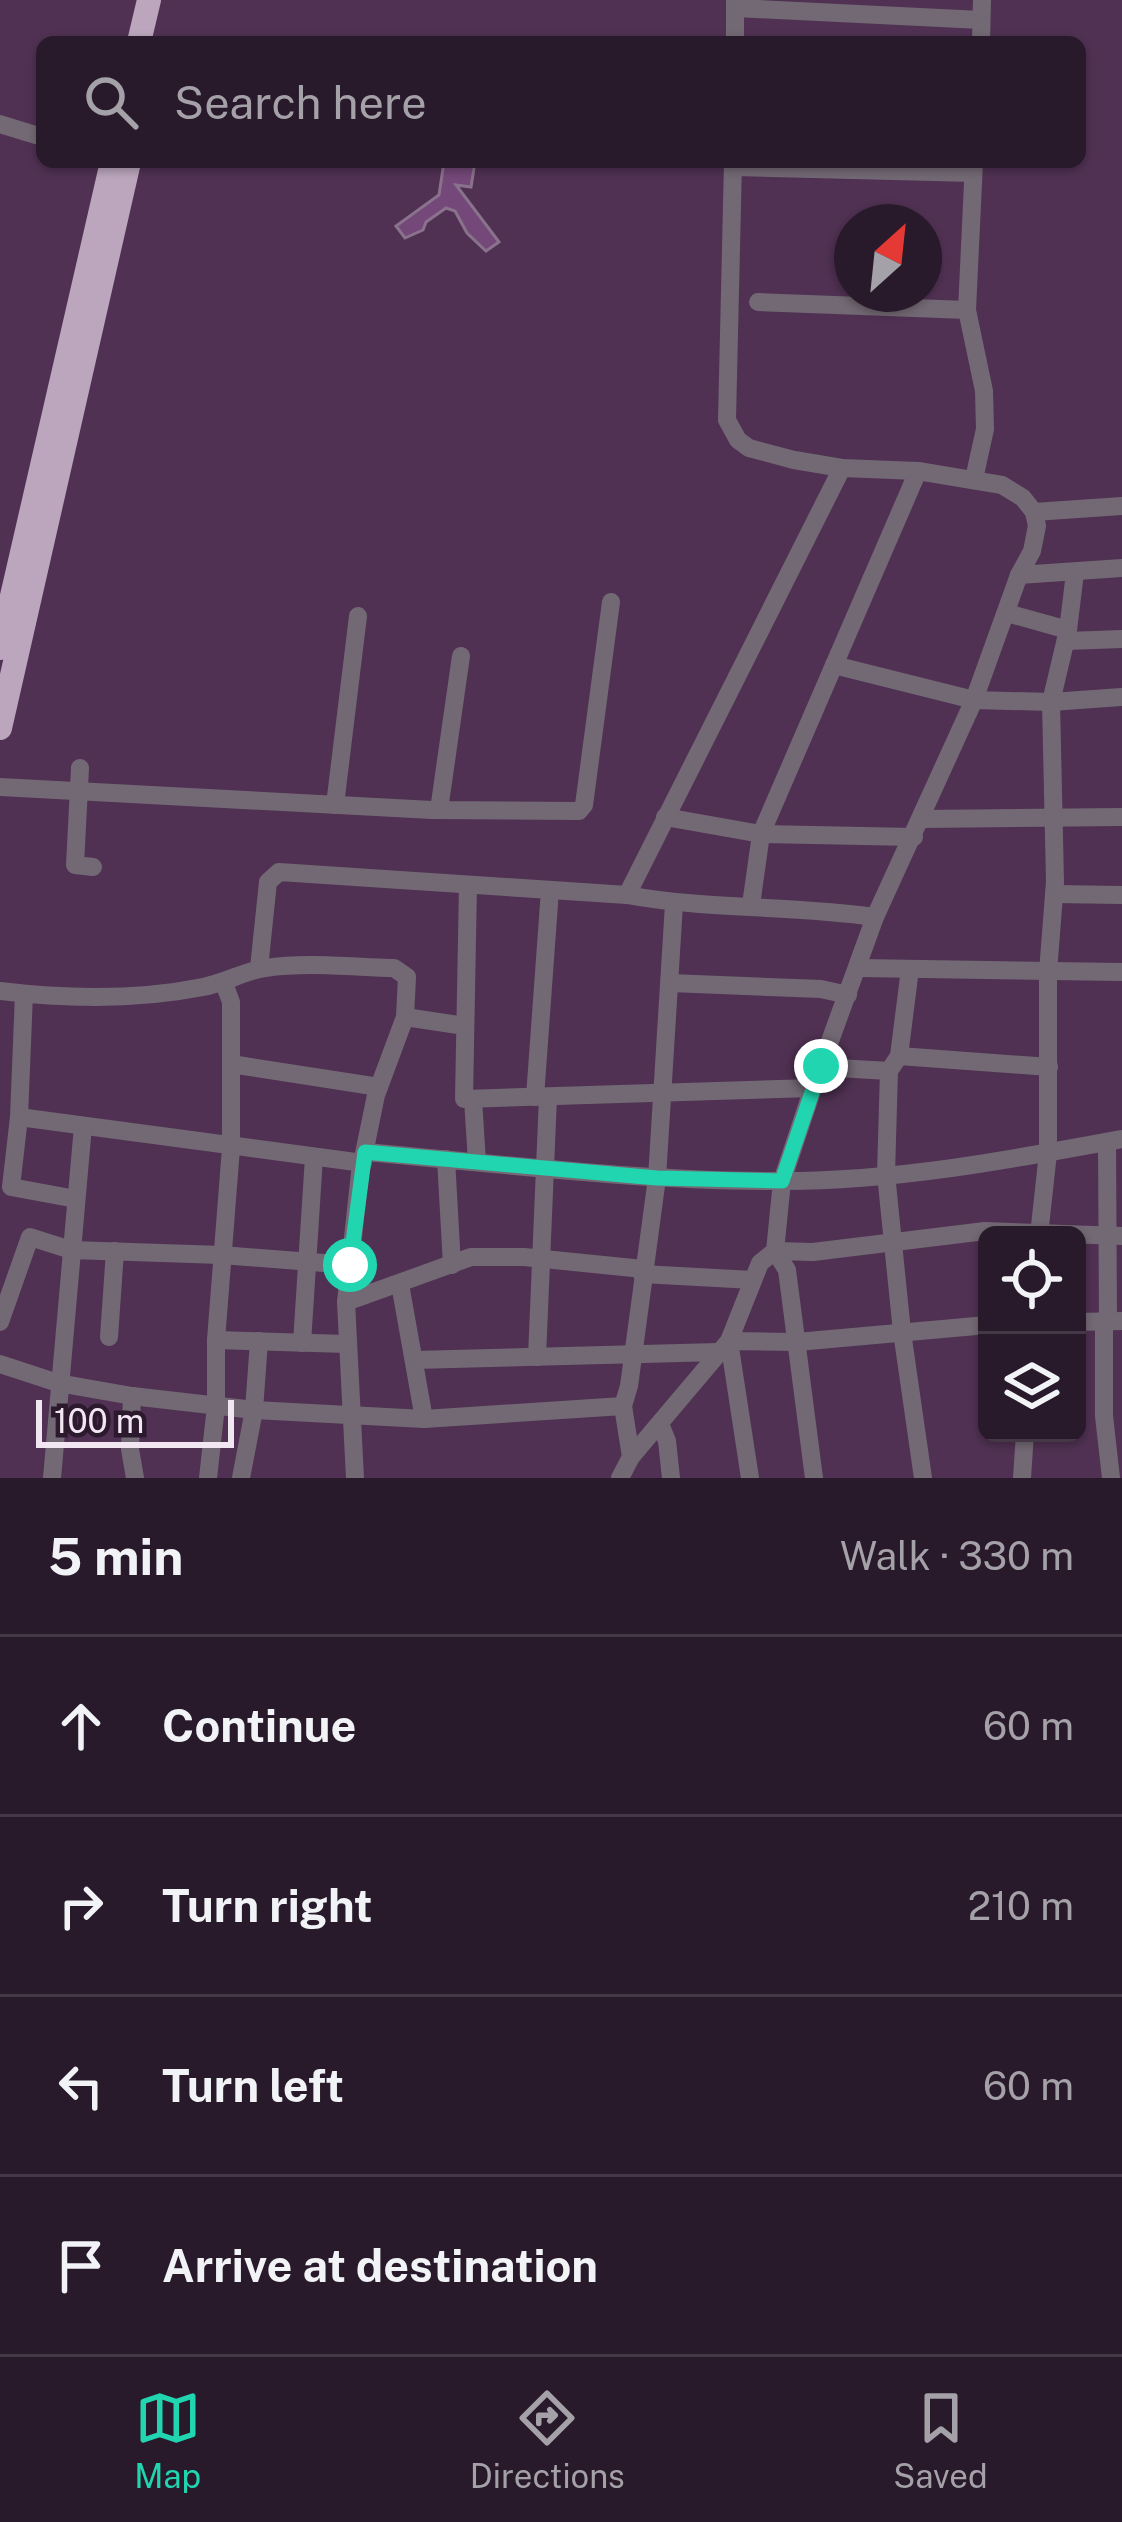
<!DOCTYPE html>
<meta charset="utf-8">
<style>
:root{--surface:#281a2a;--page:#342736;--text:#f1f3f6;--muted:#a5a1a8;--line:#443847;--accent:#21d5b0}
body{margin:0;font-family:"Public Sans",sans-serif;background:var(--page);color:var(--text)}
.controls{position:absolute;right:36px;bottom:36px;display:grid;overflow:hidden;border-radius:18px;box-shadow:0 3px 9px #0004}
.controls button{width:108px;height:108px;display:grid;place-items:center;padding:0;border:0;border-bottom:3px solid var(--line);background:var(--surface);color:var(--text);font:60px sans-serif}
.compass{position:absolute;left:834px;top:204px;width:108px;height:108px;border-radius:50%;background:var(--surface);box-shadow:0 3px 9px #0004;rotate:27deg}
.scale{position:absolute;left:36px;bottom:30px;width:198px;box-sizing:border-box;padding-left:12px;border:6px solid #f2e6f3;border-top:0;font-size:33px;line-height:42px;white-space:nowrap;color:#f2e6f3;-webkit-text-stroke:9px #2c192e;paint-order:stroke}
.stop{position:absolute;width:36px;height:36px;margin:-27px;border:9px solid #21d5b0;border-radius:50%;background:#fff}
.stop.end{background:#21d5b0;border-color:#fff;box-shadow:0 3px 12px #0008}
.list{margin:0;padding:0;list-style:none}
h2{display:flex;justify-content:space-between;align-items:center;height:156px;margin:0;padding:0 48px;font-size:51px}
h2 small{font-size:39px;font-weight:400;color:var(--muted)}
.list li{display:grid;grid-template-columns:78px 1fr auto;gap:36px;align-items:center;box-sizing:border-box;height:180px;padding:0 48px;border-top:3px solid var(--line)}
.list b{display:block;font-size:45px;white-space:nowrap}
.list em{font-size:39px;font-style:normal;color:var(--muted)}
.icon{flex:none;width:66px;height:66px;fill:none;stroke:currentColor;stroke-width:2;stroke-linecap:round;stroke-linejoin:round}
.map{position:relative;flex:none;width:1122px;height:1478px;overflow:hidden}
.search{position:absolute;background:var(--surface);box-shadow:0 3px 9px #0004;left:36px;right:36px;top:36px;height:132px;display:flex;align-items:center;gap:30px;box-sizing:border-box;padding:0 42px;border-radius:18px;color:var(--muted);font-size:45px}
.sheet{height:876px;background:var(--surface)}
nav{display:flex;justify-content:space-around;align-items:center;box-sizing:border-box;height:168px;border-top:3px solid var(--line);background:var(--surface);font-size:33px;color:var(--muted)}
nav a{display:grid;justify-items:center;gap:6px}
nav .on{color:var(--accent)}
.map>svg:first-child{display:block}
.green{fill:#503153;fill-rule:evenodd}
.building{fill:#744878;stroke:#89728b;stroke-width:3}
.lines{fill:none;stroke-linecap:round;stroke-linejoin:round}
.minor{stroke:#736974;stroke-width:18}
.major{stroke:#bba6bd;stroke-width:24}
.route{stroke:#21d5b0;stroke-width:15}
</style>
<div class="map">
<svg width="1122" height="1478" viewBox="0 0 1122 1478">
<rect width="100%" height="100%" fill="#362338"/>
<path class="green" d="M 0,0 L 1122,0 L 1122,1478 L 0,1478 ZM 42,42 L 1080,42 L 1080,162 L 42,162 ZM 852,222 L 924,222 L 924,294 L 852,294 ZM 987,1235 L 1077,1235 L 1077,1433 L 987,1433 Z"/>
<polygon class="building" points="444,162 475,162 471,187 456,185 499,242 486,251 467,233 455,211 446,208 426,222 423,230 405,238 396,226 439,195"/>
<g class="lines">
<g class="minor">
<polyline points="736,8 981,20"/>
<polyline points="735,42 735,0"/>
<polyline points="981,42 982,0"/>
<polyline points="0,124 42,137"/>
<polyline points="974,162 967,310 984,391 985,429 974,479"/>
<polyline points="733,167 973,173"/>
<polyline points="758,302 967,310"/>
<polyline points="1034,512 1122,506"/>
<polyline points="1019,575 1122,568"/>
<polyline points="1007,613 1068,630"/>
<polyline points="1066,641 1122,639"/>
<polyline points="834,665 974,700 1051,702 1122,697"/>
<polyline points="80,768 75,865 93,867"/>
<polyline points="0,787 432,810 579,811 584,805 611,602"/>
<polyline points="335,805 358,616"/>
<polyline points="439,810 461,656"/>
<polyline points="665,817 761,834 918,471"/>
<polyline points="923,819 1122,817"/>
<polyline points="468,885 464,1099 813,1088"/>
<polyline points="1054,894 1122,895"/>
<path d="M 627,895 C 709,910 793,905 875,917"/>
<polyline points="751,905 761,834 914,837"/>
<polyline points="259,968 268,882 279,872 627,895 842,468"/>
<polyline points="859,968 1122,972"/>
<polyline points="910,969 899,1056 889,1071 886,1174 902,1332 923,1478"/>
<polyline points="670,983 821,989 848,995"/>
<path d="M 0,991 C 66,999 138,1000 203,987 C 225,983 244,971 265,968 C 307,962 352,967 394,968 L 407,977 L 405,1017 L 376,1095 L 360,1173 L 346,1302 L 355,1478"/>
<polyline points="24,994 19,1117 11,1187 76,1199"/>
<polyline points="405,1017 465,1026"/>
<polyline points="899,1056 1049,1067"/>
<polyline points="231,1064 379,1087"/>
<polyline points="821,1067 889,1071"/>
<polyline points="535,1097 550,890"/>
<polyline points="473,1099 477,1162"/>
<polyline points="19,1117 363,1163"/>
<polyline points="1107,1142 1108,1322"/>
<path d="M 365,1152 C 502,1164 639,1181 776,1181 C 891,1182 1009,1160 1122,1139"/>
<polyline points="446,1159 452,1265"/>
<polyline points="1039,1235 1048,1153 1048,972 1055,882 1051,702 1068,630 1075,573"/>
<polyline points="775,1251 813,1252 985,1231 1122,1236"/>
<polyline points="775,1251 787,1270 814,1478"/>
<polyline points="642,1274 753,1280"/>
<polyline points="400,1284 424,1419"/>
<polyline points="346,1302 471,1257 524,1257 643,1269"/>
<polyline points="0,1322 30,1237 71,1250 222,1255 350,1265"/>
<polyline points="1077,1322 1122,1321"/>
<polyline points="1104,1322 1104,1416 1111,1478"/>
<polyline points="109,1337 115,1251"/>
<polyline points="216,1340 347,1344"/>
<polyline points="302,1343 314,1157"/>
<polyline points="537,1357 548,1097"/>
<polyline points="414,1360 719,1352"/>
<polyline points="0,1364 58,1383 132,1396 254,1410 424,1419 623,1406"/>
<polyline points="132,1396 130,1449 135,1478"/>
<polyline points="660,1424 667,1441 671,1478"/>
<polyline points="631,1457 623,1406 629,1386 657,1178 674,904"/>
<polyline points="52,1478 83,1126"/>
<polyline points="208,1478 216,1406 216,1340 231,1148 231,1002 224,983"/>
<polyline points="241,1478 254,1410 259,1341"/>
<polyline points="620,1478 631,1457 729,1341 760,1263 775,1251 782,1181 813,1088 875,917 974,700 1019,575 1032,551 1037,526 1034,512 1023,498 1002,485 918,471 842,468 794,460 749,448 738,440 727,420 733,162"/>
<polyline points="750,1478 729,1341 797,1342 987,1325"/>
<polyline points="1022,1478 1025,1433"/>
</g>
<g class="major">
<polyline points="139,42 149,0"/>
<polyline points="0,648 112,162"/>
<polyline points="0,728 129,162"/>
</g>
</g>
<g class="lines">
<polyline class="route" points="350,1265 365,1152 657,1178 782,1181 821,1066"/>
</g>
</svg>
<div class="controls">
<button><svg class="icon" aria-label="locate" viewBox="0 0 24 24"><circle cx="12" cy="12" r="6"/><path d="M12 2v4M12 18v4M2 12h4M18 12h4"/></svg></button>
<button><svg class="icon" aria-label="layers" viewBox="0 0 24 24"><path d="M12 4l9 5-9 5-9-5zM3 14l9 5 9-5"/></svg></button>
</div>
<svg class="compass" viewBox="-18 -18 36 36"><path d="M0-13l5 13h-10z" fill="#e53935"/><path d="M0 13l5-13h-10z" fill="#a5a1a8"/></svg>
<div class="scale">100 m</div>
<div class="stop" style="left:350px;top:1265px"></div>
<div class="stop end" style="left:821px;top:1066px"></div>
<div class="search"><svg class="icon" aria-label="search" viewBox="0 0 24 24"><circle cx="10" cy="10" r="6"/><path d="M15 15l6 6"/></svg>Search here</div>
</div>
<section class="sheet">
<h2>5 min<small>Walk · 330 m</small></h2>
<ul class="list">
<li><svg class="icon" aria-label="ahead" viewBox="0 0 24 24"><path d="M12 20V5M6 11l6-6 6 6"/></svg><div><b>Continue</b></div><em>60 m</em></li>
<li><svg class="icon" aria-label="right" viewBox="0 0 24 24"><path d="M7 20v-9h11M14 6l5 5-5 5"/></svg><div><b>Turn right</b></div><em>210 m</em></li>
<li><svg class="icon" aria-label="left" viewBox="0 0 24 24"><path d="M17 20v-9H6M10 6l-5 5 5 5"/></svg><div><b>Turn left</b></div><em>60 m</em></li>
<li><svg class="icon" aria-label="arrive" viewBox="0 0 24 24"><path d="M6 21V4h12l-3 4 3 4H6"/></svg><div><b>Arrive at destination</b></div></li>
</ul>
</section>
<nav>
<a class="on"><svg class="icon" aria-label="map" viewBox="0 0 24 24"><path d="M3 6l6-2 6 2 6-2v14l-6 2-6-2-6 2zM9 4v14M15 6v14"/></svg>Map</a>
<a><svg class="icon" aria-label="directions" viewBox="0 0 24 24"><path d="M12 3l9 9-9 9-9-9zM9 14v-3h6M13 9l2 2-2 2"/></svg>Directions</a>
<a><svg class="icon" aria-label="saved" viewBox="0 0 24 24"><path d="M7 4h10v16l-5-4-5 4z"/></svg>Saved</a>
</nav>
